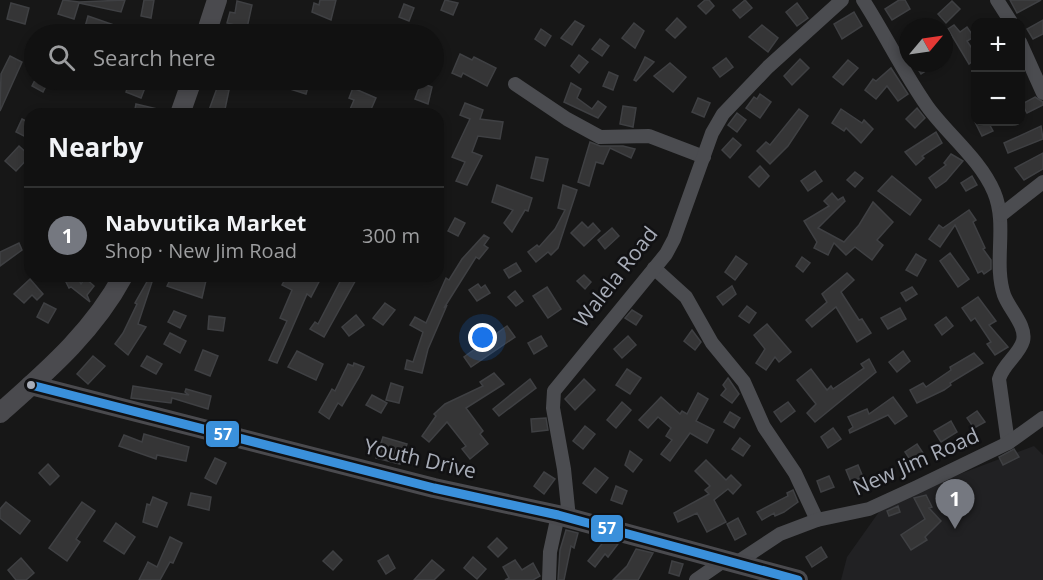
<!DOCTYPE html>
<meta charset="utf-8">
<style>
:root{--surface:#111;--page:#1e1f1f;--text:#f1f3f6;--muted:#9c9d9f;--line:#303131;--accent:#757880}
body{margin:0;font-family:"Open Sans",sans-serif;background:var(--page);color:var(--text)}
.controls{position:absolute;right:18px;top:18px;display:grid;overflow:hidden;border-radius:12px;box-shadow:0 3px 9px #0003}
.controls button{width:54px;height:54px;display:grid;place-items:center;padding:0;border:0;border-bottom:2px solid var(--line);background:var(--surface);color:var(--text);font:30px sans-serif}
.compass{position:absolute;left:899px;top:18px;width:54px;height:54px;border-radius:50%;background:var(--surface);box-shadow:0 3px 9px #0003;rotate:61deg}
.you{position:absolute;left:483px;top:338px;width:21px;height:21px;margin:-15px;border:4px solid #fff;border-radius:50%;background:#1a73e8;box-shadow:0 0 0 9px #1a73e833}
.badge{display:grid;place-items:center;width:39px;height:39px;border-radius:50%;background:var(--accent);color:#fff;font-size:20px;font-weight:700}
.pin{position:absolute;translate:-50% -50px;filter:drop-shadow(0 2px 3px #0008)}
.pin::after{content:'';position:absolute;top:32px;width:21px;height:18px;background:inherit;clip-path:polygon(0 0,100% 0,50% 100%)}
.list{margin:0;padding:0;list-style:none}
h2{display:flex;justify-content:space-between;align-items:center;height:78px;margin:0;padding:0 24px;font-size:26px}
h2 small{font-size:20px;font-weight:400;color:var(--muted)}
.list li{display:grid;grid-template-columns:39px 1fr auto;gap:18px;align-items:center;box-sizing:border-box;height:96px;padding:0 24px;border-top:2px solid var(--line)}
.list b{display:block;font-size:22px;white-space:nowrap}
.list p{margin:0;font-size:20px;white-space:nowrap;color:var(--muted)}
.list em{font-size:20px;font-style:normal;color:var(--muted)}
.icon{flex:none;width:33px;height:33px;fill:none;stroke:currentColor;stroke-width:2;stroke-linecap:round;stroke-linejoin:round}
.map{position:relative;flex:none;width:1043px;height:580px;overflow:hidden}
.search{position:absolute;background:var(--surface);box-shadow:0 3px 9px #0003;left:24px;top:24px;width:420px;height:66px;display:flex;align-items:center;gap:15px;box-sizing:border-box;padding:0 21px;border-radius:33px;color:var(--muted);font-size:22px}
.panel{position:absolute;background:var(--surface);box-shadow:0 3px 9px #0003;left:24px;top:108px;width:420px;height:174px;border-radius:18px}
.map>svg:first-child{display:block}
.built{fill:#212123}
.building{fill:#353536;stroke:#3f4043;stroke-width:1.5}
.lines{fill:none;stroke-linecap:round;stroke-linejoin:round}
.street{stroke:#4b4c50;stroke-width:14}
.secondary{stroke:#4a4a4e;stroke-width:20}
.bus-1-casing{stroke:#111113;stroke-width:14}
.bus-1{stroke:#3a90db;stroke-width:9}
.bus-dot{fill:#a8adb8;stroke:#111113;stroke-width:2}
.labels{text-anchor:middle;stroke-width:5;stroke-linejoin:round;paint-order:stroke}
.street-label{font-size:21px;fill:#a8adb8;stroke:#111113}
.line-badge{stroke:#111113;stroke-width:2}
.badge-label{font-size:16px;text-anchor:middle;font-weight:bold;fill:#fff}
</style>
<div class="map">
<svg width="1043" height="580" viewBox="0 0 1043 580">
<rect width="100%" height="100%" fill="#171717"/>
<polygon class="built" points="1034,446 1043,455 1043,580 841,580 847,557 886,502"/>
<g class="building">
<polygon points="63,0 79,2 125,0 121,12 79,3 74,19 58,14"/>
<polygon points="144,0 154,0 151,18 141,16"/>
<polygon points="320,0 336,0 331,20 312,12 314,3 319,5"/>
<polygon points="445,0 458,3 453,15 441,10"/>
<polygon points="705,0 709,0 714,6 706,14 698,6"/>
<polygon points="745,0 752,8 740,18 733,10"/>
<polygon points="899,0 905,0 910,9 892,20 885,9"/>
<polygon points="1010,0 1041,0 1017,13"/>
<polygon points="237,1 252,5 247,28 227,23 230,12 235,13"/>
<polygon points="952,1 960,9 946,23 938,14"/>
<polygon points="11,3 29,8 25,24 7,19"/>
<polygon points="797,3 808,18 797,26 786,12"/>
<polygon points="404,4 414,8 409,21 399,17"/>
<polygon points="854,12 862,26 842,39 834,24"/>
<polygon points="88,16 137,33 137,34 83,34"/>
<polygon points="677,18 686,27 675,38 666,30"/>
<polygon points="1043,20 1043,34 1033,39 1027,29"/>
<polygon points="575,21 584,26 572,45 561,38"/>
<polygon points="634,23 644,31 635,48 622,38"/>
<polygon points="762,25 778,38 768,52 749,37"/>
<polygon points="954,25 960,32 967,27 974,37 967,41 975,53 975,59 969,64 948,29"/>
<polygon points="541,29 551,36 545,46 535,39"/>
<polygon points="600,39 609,46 602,56 592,49"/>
<polygon points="460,54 472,60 474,57 496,68 487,86 463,73 461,77 452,73"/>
<polygon points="579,55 588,62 579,73 571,66"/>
<polygon points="10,56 22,62 0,111 1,74"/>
<polygon points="645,57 654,62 636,81 634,80"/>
<polygon points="726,58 733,67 720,77 713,68"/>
<polygon points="800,59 809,68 792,85 784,76"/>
<polygon points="848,60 858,68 843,85 833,77"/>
<polygon points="670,63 686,77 673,92 654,76"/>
<polygon points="914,63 938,63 921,74"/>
<polygon points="891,68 908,94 898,101 887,86 876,99 865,90 873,79 876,81"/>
<polygon points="609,72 618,76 613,90 603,86"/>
<polygon points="35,80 49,80 43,92 32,86"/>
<polygon points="130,80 148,80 141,98 126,92"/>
<polygon points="290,80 310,80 306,94 287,88"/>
<polygon points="421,83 432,87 428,104 415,99"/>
<polygon points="571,83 581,89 577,98 592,109 598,101 606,107 598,118 564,102"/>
<polygon points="217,88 229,90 224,114 209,110"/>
<polygon points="353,88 376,98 369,114 348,114 354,100 349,98"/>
<polygon points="760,94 771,102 760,118 746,108 754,97 757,99"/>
<polygon points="1035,97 1043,102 1043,105 1027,113 1022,104"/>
<polygon points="698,98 710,103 704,117 692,112"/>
<polygon points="465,103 483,110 480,119 503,122 500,139 478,136 472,152 482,156 467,185 456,181 465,162 452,157 470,119 460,115"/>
<polygon points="136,104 162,110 162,114 134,114"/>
<polygon points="623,106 636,108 633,127 620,124"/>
<polygon points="917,108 925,118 915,128 906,119"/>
<polygon points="799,109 808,116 788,146 770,164 757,151 766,142 770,145"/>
<polygon points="841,109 862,123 864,120 873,129 861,143 846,128 844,131 832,123"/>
<polygon points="737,113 746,120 737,132 728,125"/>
<polygon points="22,119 30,123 24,136 16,132"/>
<polygon points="975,122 988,122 993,131 982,136"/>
<polygon points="1041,126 1043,139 1008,153 1004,143"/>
<polygon points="936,132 942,143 922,156 924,158 916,165 905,152"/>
<polygon points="733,138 741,145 730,158 722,150"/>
<polygon points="590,142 600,146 623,146 635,149 631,158 610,148 603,164 596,162 589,186 578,182"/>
<polygon points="19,146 30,156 16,171 5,161"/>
<polygon points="1043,153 1043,169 1024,180 1015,168"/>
<polygon points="951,154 963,161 946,181 936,188 929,178 946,165 944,163"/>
<polygon points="536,157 548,159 543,181 531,178"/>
<polygon points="760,166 769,176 759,187 749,177"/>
<polygon points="815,171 822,181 808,191 801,181"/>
<polygon points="855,172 863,178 855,187 847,180"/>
<polygon points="892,176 921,200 910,215 878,191"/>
<polygon points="972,176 977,185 966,191 961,183"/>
<polygon points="497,185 532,198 528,211 525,210 512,232 504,223 513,210 492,202"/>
<polygon points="563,185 577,190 558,248 551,255 548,252 536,262 528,252 537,245 539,247 555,229 565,210 558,208"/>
<polygon points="832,193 838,200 843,197 845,201 818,228 844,242 859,225 873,202 893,222 877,240 883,245 872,260 855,247 846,255 834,243 828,255 814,248 817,242 804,221 829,206 824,201"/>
<polygon points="969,210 976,220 973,222 985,248 983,249 991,260 991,269 984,274 982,271 978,273 955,225 940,247 929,239 939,225 943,228"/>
<polygon points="455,218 465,223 458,236 448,231"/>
<polygon points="582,222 588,228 593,223 600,231 584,246 571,233"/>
<polygon points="612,228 619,236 605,249 598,240"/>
<polygon points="484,235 489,238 484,245 488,248 479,259 476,257 444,308 447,305 428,349 422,373 405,369 407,360 413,362 423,332 410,325 415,317 426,323 446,278 449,280 462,259"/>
<polygon points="19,243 22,250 0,266 0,252"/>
<polygon points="950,253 969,279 958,287 940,261"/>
<polygon points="916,254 926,260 917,276 906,270"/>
<polygon points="736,256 747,264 735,280 725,272"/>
<polygon points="802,257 810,263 803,272 796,266"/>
<polygon points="516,263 521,271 509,278 504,270"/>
<polygon points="847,273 854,280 841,292 859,320 862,319 871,333 857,342 836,307 812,327 806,320 827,302 822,294"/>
<polygon points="584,275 591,282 585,289 577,281"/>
<polygon points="63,276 77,276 81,284 85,278 94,286 87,295 90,302 71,287 69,288"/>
<polygon points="172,276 207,276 202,298 167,286"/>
<polygon points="287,276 322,276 311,297 307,294 277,363 269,360 287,321 280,318 292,290 282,285"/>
<polygon points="343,276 358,276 324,337 310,329 315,322 318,324"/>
<polygon points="30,279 43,294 37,300 32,295 24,303 14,294"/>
<polygon points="148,280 152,282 138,324 146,327 128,355 115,344 123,333 137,304 135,303"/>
<polygon points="478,284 481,288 485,285 490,293 477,301 469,290"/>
<polygon points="732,286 736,294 723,305 717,297"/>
<polygon points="547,287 561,309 548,318 533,296"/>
<polygon points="912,287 917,294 906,301 901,293"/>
<polygon points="515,291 523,301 516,306 508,297"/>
<polygon points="978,297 996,321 989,325 1008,347 995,355 987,344 991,342 975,318 971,321 962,308"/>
<polygon points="44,303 56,309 48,323 37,317"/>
<polygon points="385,303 395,310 383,325 373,318"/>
<polygon points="747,306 756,313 749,323 739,316"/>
<polygon points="900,308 906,319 888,329 881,318"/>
<polygon points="632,310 642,316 636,325 625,318"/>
<polygon points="174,311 186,316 180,328 168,322"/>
<polygon points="356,315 364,325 349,336 342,327"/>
<polygon points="209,316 225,318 223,331 208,329"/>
<polygon points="946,317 953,326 942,335 935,325"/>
<polygon points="767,324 791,352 779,362 775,357 766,370 756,363 765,349 754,335"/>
<polygon points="507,326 515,337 471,367 464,357"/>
<polygon points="692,330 701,342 695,350 684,341"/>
<polygon points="170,333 186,341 180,353 164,344"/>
<polygon points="541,336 547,346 534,354 528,343"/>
<polygon points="628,336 636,345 622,358 614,349"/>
<polygon points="203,350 218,356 210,376 195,370"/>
<polygon points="297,351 323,364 316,380 288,367"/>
<polygon points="903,351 910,361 897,372 889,362"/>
<polygon points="974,353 983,363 950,383 951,385 944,390 917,403 910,390 923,383 926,387 951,370 950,367"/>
<polygon points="93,356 105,366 88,384 77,374"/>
<polygon points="147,356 162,364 156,374 141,366"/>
<polygon points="869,359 876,372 815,422 807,413 816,404 797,380 811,369 827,390 831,386 833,389 864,368 861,364"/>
<polygon points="354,363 364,367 359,377 342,406 338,403 329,419 319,412 332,389 335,391 348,364 353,366"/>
<polygon points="627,369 641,378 630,394 616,385"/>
<polygon points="494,373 504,384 466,408 483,431 480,434 488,444 470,459 462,449 466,446 447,422 429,442 422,436 436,416 434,414 445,404 483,386 480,382"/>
<polygon points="728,378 739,394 732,403 721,395 726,389 723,385"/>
<polygon points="530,379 536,388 499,416 493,409"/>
<polygon points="584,379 595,390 575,410 565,399"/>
<polygon points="391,383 403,387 399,403 386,400"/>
<polygon points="133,386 189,395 185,392 186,389 211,396 208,409 172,398 171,403 131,398"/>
<polygon points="698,393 708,399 696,421 714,430 707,443 690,433 670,461 661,454 672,440 666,436 671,428 658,417 648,428 639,420 661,397 680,414 682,411 687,414"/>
<polygon points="372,395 387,403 381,413 366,405"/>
<polygon points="893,397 907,416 895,424 888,415 850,433 849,430 853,427 848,417 867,409 869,414"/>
<polygon points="622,402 631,410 616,428 607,420"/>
<polygon points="788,402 795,411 781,422 774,412"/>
<polygon points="977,411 985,422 974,428 967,418"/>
<polygon points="730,412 740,418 734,428 724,422"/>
<polygon points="546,418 548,430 532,432 531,419"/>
<polygon points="951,421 957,432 941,442 934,431"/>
<polygon points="585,426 595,434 583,449 573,441"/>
<polygon points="833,428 841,439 828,448 821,437"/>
<polygon points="144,434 189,447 186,461 157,455 156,459 119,446 124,435 142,442"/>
<polygon points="383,437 407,444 400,464 376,458"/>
<polygon points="740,438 750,446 743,456 732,449"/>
<polygon points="917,444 923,453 911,461 905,452"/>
<polygon points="1014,449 1019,457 1003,465 999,457"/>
<polygon points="630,451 642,460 633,472 625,465"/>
<polygon points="215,458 226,463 216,484 205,478"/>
<polygon points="706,460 726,480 731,475 741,485 733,494 728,489 714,500 726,522 707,532 697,513 678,522 674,513 709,494 705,490 710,486 695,471"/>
<polygon points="48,464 59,476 50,485 39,473"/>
<polygon points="858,465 863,477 851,482 846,470"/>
<polygon points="595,468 608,478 596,493 583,483"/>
<polygon points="544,472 555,479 544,494 534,486"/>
<polygon points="829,476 834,487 821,492 817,481"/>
<polygon points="616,486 627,491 622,504 611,500"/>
<polygon points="793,490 798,502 784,512 775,516 774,513 762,520 757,512 788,496 787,493"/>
<polygon points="191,493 211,497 209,510 188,505"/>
<polygon points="926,495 932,507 929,508 941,521 925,537 927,540 911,550 901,535 925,519 914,498"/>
<polygon points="153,497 167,503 157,527 143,522 147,504 150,505"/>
<polygon points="6,502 30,521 20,534 0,518 0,509"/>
<polygon points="82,502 95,511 76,539 80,542 67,561 49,548"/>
<polygon points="898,506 900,512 889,516 887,511"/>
<polygon points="738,518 746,534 735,540 727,524"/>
<polygon points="116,523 135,537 124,554 104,541"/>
<polygon points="566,530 578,533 574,548 571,546 564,580 558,580 560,550"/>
<polygon points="170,537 182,543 173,563 170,562 160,580 139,580 148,562 157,567"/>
<polygon points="497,538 507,548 498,557 488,547"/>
<polygon points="605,540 618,544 608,557 605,554 595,567 588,561"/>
<polygon points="821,547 827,557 812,567 806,557"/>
<polygon points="636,549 653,553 638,580 613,580 627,566"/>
<polygon points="333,551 342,560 333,570 323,561"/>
<polygon points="388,555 395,568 386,574 378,561"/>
<polygon points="473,557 486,569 477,579 464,568"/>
<polygon points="21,558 34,573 26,580 16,580 8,570"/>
<polygon points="432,560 444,570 434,580 414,580"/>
<polygon points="515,560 522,570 533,563 540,576 533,580 505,580 509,578 503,567"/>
<polygon points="672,561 683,564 679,576 669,573"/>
</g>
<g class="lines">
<g class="street">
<path d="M 863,0 C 885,34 903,72 927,106 C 947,134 980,159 994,192 C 1008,225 993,262 1004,295 C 1009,309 1027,326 1023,341 C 1019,355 1003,364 999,379 L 1008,443"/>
<polyline points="997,0 1011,22"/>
<polyline points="1020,42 1043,93"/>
<polyline points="515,84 567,119 600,137 649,136 704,157"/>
<polyline points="1001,215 1043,182"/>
<polyline points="654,268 686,297 712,343 744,382 764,427 795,473 817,520"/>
<polyline points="569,518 564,469 553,408 554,391 666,254 674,239 712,133 723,114 768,67 842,0"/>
<polyline points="736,563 780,534 817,520 869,509 917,487 1008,443 1043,418"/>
<polyline points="549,580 550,552 558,515"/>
<polyline points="696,580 725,560"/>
</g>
<g class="secondary">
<polyline points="206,34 217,0"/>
<polyline points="180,114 192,80"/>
<polyline points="31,385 434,488 558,515 798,580"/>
<path d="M 0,413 C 46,372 93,332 123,276"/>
</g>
<defs>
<polyline id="bus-1" points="31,385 434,488 558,515 798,580"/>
</defs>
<use href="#bus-1" class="bus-1-casing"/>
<use href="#bus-1" class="bus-1"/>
</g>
<circle class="bus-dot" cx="31" cy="385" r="5"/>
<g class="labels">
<g class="street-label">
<text transform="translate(616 277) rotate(-52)" y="7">Walela Road</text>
<text transform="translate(420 459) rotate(13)" y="7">Youth Drive</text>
<text transform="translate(916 462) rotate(-24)" y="7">New Jim Road</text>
</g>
</g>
<g class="line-badge">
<rect x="205" y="420" width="35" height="28" rx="6" fill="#3a90db"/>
<rect x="590" y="514" width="34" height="29" rx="6" fill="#3a90db"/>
</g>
<g class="badge-label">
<text x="223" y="440">57</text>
<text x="607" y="534">57</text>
</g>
</svg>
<div class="controls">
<button>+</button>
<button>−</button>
</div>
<svg class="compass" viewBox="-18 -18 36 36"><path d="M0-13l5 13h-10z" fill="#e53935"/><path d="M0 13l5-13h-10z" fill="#9c9d9f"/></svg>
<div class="you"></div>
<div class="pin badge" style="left:955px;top:529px">1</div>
<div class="search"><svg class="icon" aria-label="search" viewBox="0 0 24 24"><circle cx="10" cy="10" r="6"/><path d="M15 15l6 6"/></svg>Search here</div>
<section class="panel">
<h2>Nearby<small></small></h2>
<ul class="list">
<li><span class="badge">1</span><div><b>Nabvutika Market</b><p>Shop · New Jim Road</p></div><em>300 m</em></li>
</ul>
</section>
</div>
